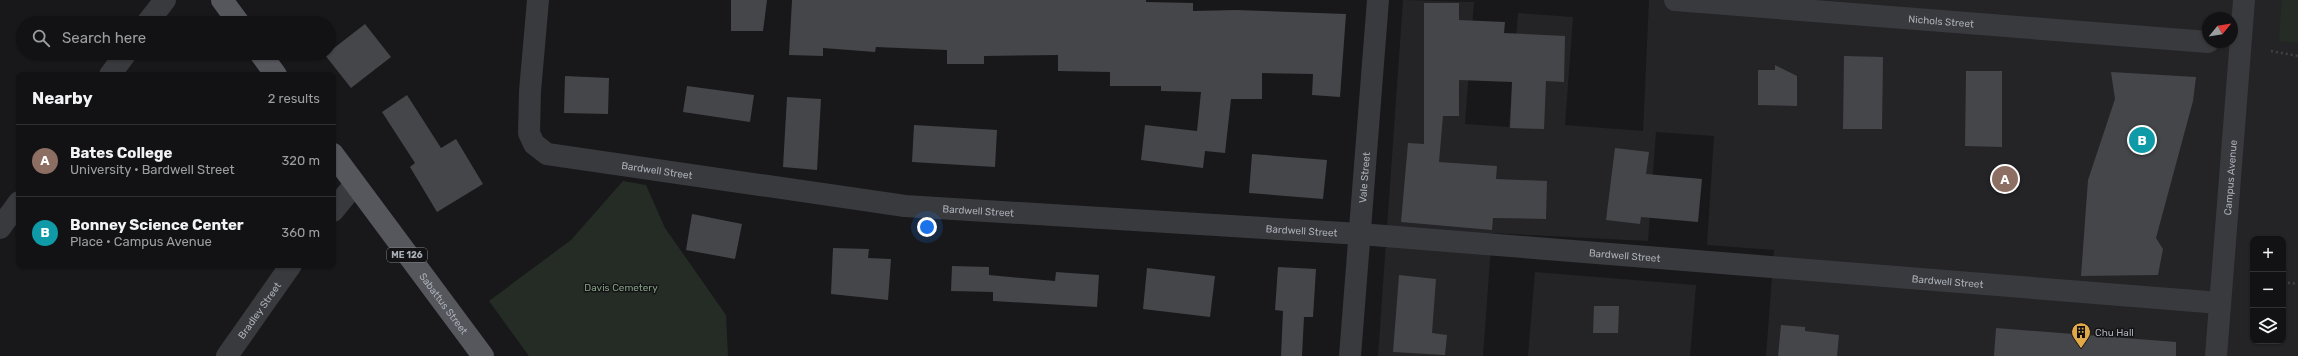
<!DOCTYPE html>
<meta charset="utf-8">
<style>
:root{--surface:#121214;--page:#1b1b1d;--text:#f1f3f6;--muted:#9c9ea0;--line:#313234;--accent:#1a73e8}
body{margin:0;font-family:Rubik,sans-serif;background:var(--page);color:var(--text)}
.controls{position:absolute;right:12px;bottom:12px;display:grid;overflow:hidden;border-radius:8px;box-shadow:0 1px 3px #0004}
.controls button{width:36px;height:36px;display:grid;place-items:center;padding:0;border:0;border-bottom:1px solid var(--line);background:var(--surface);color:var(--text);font:20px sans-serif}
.compass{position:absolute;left:2202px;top:12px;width:36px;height:36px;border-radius:50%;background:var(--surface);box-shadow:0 1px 3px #0004;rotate:60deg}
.you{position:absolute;left:927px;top:227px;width:14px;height:14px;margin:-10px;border:3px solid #fff;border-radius:50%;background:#1a73e8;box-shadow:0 0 0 6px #1a73e833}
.badge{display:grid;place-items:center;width:26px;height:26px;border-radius:50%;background:var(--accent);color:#fff;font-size:13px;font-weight:700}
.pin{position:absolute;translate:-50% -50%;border:2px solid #fff;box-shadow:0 1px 4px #0006}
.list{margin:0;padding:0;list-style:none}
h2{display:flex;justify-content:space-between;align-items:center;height:52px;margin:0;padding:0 16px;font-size:17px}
h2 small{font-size:13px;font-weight:400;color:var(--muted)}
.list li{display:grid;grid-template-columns:26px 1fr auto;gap:12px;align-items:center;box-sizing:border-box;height:72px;padding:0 16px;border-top:1px solid var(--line)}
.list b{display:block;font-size:15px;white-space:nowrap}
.list p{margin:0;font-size:13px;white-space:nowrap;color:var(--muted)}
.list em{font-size:13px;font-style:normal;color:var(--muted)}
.icon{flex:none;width:22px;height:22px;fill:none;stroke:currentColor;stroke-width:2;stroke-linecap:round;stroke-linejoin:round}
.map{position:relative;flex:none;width:2298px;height:356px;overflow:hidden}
.search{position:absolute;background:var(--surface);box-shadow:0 1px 3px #0004;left:16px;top:16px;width:320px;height:44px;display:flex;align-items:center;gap:10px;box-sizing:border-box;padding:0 14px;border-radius:22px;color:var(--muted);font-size:15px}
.panel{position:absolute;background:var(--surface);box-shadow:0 1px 3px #0004;left:16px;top:72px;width:320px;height:196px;border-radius:8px}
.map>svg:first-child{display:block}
.built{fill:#242427;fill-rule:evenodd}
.green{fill:#242c25}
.building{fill:#45464a}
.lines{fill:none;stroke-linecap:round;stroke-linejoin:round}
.path{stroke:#3f4145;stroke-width:2.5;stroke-dasharray:2 3;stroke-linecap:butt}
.street{stroke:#393a3e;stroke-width:22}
.primary{stroke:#56575d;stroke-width:22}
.labels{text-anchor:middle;stroke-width:3;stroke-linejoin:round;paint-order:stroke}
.shield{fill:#131315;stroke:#7d8187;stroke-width:1}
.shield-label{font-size:9px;font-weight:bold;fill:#abb0b8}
.street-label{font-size:10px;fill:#abb0b8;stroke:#131315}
.park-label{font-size:10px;fill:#84a185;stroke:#131315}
.poi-label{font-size:10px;fill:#abb0b8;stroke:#131315;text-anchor:start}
</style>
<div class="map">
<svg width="2298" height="356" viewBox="0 0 2298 356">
<rect width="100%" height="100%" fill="#18181a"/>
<g class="built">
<path d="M 1403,0 L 1474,2 L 1465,124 L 1509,127 L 1518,13 L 1573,17 L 1565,125 L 1643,131 L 1649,0 L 2298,0 L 2298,356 L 1766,356 L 1774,250 L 1707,245 L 1714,136 L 1656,132 L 1648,241 L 1492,233 L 1483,356 L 1378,356 ZM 2208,18 L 2232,18 L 2232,42 L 2208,42 ZM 2253,239 L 2283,239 L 2283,341 L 2253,341 Z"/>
<polygon points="1535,272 1696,285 1690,356 1528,356"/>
</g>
<g class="green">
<polygon points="2282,0 2298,0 2298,43 2279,41"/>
<polygon points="623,181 646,185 665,228 726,315 728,356 529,356 489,301 571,240"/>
</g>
<g class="building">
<polygon points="731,0 767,0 763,31 731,31"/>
<polygon points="792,0 1146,0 1146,2 1193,3 1193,11 1236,10 1346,14 1340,97 1312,95 1313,74 1262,73 1262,99 1231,99 1225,153 1205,151 1203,168 1141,160 1145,125 1197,131 1201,92 1161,91 1161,86 1110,86 1110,72 1058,71 1058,55 984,56 984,64 947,64 947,50 876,47 875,52 823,48 823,56 789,55"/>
<polygon points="1424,3 1459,3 1459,20 1505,22 1504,33 1565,36 1564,82 1546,81 1544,129 1510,128 1512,82 1459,80 1459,116 1443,116 1439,162 1497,166 1496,179 1547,181 1546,219 1493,218 1492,230 1401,222 1408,143 1424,144"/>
<polygon points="365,24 391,57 351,88 325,55"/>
<polygon points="1844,56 1883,57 1882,129 1843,129"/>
<polygon points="1775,65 1797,76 1797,106 1758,105 1758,70 1775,70"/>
<polygon points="1966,71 2002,71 2002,147 1965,146"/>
<polygon points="2111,72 2196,77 2193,101 2156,238 2163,249 2158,275 2081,276 2088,180 2115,99"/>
<polygon points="565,76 609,78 608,114 564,113"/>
<polygon points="687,86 754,95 750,122 683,112"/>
<polygon points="407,95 441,148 456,139 483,184 437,212 410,167 415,163 382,112"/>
<polygon points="787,97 821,99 817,170 783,167"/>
<polygon points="914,125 997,130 995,167 912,162"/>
<polygon points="1615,148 1649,152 1646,174 1702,179 1698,222 1641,217 1640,224 1606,220"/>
<polygon points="1252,154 1327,160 1323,199 1249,193"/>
<polygon points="692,214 742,224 735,259 686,250"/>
<polygon points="833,248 869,249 868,258 891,259 888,300 831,294"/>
<polygon points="952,266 989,267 989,275 1055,281 1056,272 1099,275 1097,307 993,301 993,292 951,291"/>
<polygon points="1278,267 1316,269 1313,317 1304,317 1302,356 1281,356 1283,311 1275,310"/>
<polygon points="1147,268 1215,276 1210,317 1143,309"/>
<polygon points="1399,275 1436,279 1432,333 1447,335 1445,355 1393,352"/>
<polygon points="1594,306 1619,306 1618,333 1593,333"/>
<polygon points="1781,325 1805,327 1805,331 1839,335 1837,356 1778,356"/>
<polygon points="1996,328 2176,342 2176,356 1994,356"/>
</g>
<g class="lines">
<g class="path">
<polyline points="2271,51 2298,56"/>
<polyline points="2283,282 2298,284"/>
</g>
<g class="street">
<path id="s1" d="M 538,0 L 530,91 L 529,133 L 534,144 L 547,154 L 905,206 L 1360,234 L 2220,303"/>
<path id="s2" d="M 1675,0 L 2208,42"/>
<polyline points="147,23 165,0"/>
<polyline points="110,75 126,53"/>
<polyline points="333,211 355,184"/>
<polyline points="0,228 19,202"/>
<path id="s3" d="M 227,356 L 291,265"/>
<path id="s4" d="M 1350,356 L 1378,0"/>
<path id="s5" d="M 2216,356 L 2244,0"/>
</g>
<g class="primary">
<polyline points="222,0 239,23"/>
<polyline points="260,53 276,75"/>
<path id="s6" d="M 333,154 L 483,356"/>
</g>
</g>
<defs>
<symbol id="building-pin" viewBox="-11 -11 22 30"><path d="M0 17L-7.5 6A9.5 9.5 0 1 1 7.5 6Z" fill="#e1a948" stroke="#131315"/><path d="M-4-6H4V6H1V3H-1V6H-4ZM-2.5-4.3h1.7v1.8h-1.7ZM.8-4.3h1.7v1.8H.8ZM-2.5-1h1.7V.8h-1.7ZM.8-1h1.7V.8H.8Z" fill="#111"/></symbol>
</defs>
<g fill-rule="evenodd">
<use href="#building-pin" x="2070" y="321" width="22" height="30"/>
</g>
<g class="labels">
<rect class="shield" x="387" y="248" width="40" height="14" rx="3"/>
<g class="shield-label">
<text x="407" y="258">ME 126</text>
</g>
<g class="street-label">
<text dy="4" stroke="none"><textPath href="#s2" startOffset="267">Nichols Street</textPath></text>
<text dy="4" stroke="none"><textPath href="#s1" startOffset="273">Bardwell Street</textPath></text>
<text dy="4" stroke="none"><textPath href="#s4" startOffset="179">Vale Street</textPath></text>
<text dy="4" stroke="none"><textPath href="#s5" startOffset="179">Campus Avenue</textPath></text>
<text dy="4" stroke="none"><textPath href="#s1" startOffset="597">Bardwell Street</textPath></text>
<text dy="4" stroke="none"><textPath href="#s1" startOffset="921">Bardwell Street</textPath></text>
<text dy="4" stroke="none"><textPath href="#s1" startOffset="1245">Bardwell Street</textPath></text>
<text dy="4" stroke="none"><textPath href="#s1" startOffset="1569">Bardwell Street</textPath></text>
<text dy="4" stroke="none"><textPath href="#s6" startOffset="186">Sabattus Street</textPath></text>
<text dy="4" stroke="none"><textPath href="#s3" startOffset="56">Bradley Street</textPath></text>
</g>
<g class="park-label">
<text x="621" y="291">Davis Cemetery</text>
</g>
<g class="poi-label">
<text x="2095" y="336">Chu Hall</text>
</g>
</g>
</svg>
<div class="controls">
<button>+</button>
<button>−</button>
<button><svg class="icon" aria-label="layers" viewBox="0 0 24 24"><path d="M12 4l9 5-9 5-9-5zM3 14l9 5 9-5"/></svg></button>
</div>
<svg class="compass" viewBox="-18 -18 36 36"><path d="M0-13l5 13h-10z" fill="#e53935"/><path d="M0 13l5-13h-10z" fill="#9c9ea0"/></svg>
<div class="you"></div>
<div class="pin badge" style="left:2005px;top:179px;background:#8d6e63">A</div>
<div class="pin badge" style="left:2142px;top:140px;background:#0f9aa8">B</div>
<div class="search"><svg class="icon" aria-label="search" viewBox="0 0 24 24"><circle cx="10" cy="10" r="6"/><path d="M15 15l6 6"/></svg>Search here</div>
<section class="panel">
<h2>Nearby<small>2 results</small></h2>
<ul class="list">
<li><span class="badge" style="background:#8d6e63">A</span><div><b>Bates College</b><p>University · Bardwell Street</p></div><em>320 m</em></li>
<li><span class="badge" style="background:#0f9aa8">B</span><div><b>Bonney Science Center</b><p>Place · Campus Avenue</p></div><em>360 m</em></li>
</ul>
</section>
</div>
